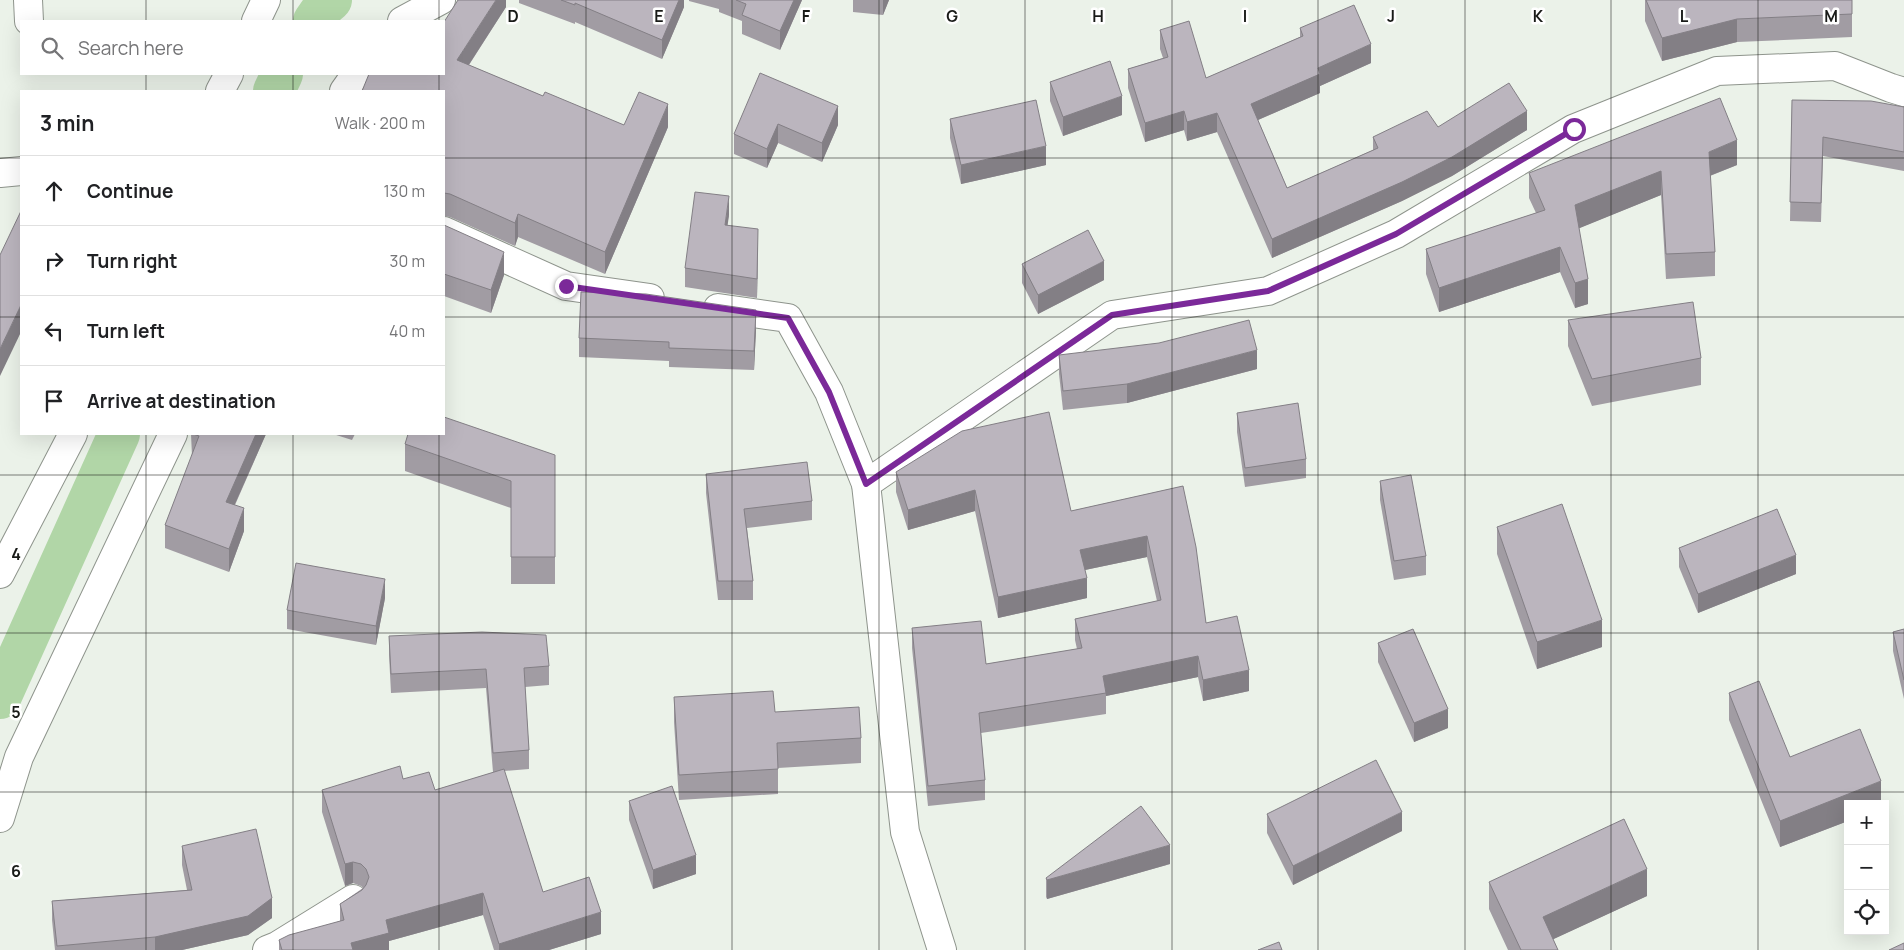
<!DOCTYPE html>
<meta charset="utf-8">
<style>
:root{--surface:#fff;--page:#f2f2f2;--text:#202124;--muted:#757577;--line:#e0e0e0}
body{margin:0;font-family:Manrope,sans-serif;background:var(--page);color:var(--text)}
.controls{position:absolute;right:15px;bottom:15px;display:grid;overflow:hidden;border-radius:0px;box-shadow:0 5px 20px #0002}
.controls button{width:45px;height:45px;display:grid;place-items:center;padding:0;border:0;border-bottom:1px solid var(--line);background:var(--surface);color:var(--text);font:25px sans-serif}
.stop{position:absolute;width:15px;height:15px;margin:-11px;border:4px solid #7b2999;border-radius:50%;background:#fff}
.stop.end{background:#7b2999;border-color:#fff;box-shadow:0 1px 5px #0008}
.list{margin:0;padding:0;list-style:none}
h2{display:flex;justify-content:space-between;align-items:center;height:65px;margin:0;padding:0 20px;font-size:21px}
h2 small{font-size:16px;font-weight:400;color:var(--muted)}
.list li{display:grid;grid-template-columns:32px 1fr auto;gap:15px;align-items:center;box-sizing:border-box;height:70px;padding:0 20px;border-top:1px solid var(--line)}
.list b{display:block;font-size:19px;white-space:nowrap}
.list em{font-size:16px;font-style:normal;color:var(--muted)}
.icon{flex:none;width:28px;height:28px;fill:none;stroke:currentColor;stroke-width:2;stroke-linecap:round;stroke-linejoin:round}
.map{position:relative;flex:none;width:1904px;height:950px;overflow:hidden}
.search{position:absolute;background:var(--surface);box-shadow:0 5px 20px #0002;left:20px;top:20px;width:425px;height:55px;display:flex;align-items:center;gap:12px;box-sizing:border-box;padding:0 18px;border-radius:0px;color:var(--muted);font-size:19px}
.panel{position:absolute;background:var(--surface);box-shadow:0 5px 20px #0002;left:20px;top:90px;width:425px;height:345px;border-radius:0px}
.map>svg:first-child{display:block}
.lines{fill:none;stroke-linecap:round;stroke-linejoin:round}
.canal{stroke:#b1d6a7;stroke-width:42}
.street-casing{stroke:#8e948c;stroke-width:30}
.street{stroke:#fff;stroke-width:28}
.wall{fill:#a19ca3}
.shaded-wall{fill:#837f85}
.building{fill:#bbb5be;stroke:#837f85}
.route{stroke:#7b2999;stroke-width:6}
.grid{fill:none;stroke:#191b18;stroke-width:1;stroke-opacity:0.55}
.grid-label{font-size:16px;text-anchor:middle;font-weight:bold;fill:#191b18;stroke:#fff;stroke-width:5;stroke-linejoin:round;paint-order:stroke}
</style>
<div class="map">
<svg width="1904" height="950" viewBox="0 0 1904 950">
<rect width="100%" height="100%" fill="#ebf2e9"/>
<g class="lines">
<g class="canal">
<polyline points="314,21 325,5 331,0"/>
<polyline points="274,91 282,74"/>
<polyline points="0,698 119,434"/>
</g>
<defs>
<g id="street">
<polyline points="28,0 29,21"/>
<polyline points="256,21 266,0"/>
<polyline points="402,21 441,0"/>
<polyline points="220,91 229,74"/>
<polyline points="344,91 356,74"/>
<polyline points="0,173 21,171"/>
<polyline points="444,231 566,286 650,298"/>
<polyline points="718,308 788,318 829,392 866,484 905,832 942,950"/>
<polyline points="866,484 1112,315 1268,291 1396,234 1573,129 1717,71 1835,66 1891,88 1904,92"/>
<polyline points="0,574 73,434"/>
<polyline points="0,818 19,757 173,434"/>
<polyline points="267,950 277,946 353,899"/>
</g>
</defs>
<use href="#street" class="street-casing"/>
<use href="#street" class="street"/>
</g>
<g class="wall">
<polygon points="506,0 506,7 469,65 543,96 624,125 668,127 605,274 518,237 515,246 450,217 444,216 444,74"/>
<polygon points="519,0 684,0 684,7 662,59 575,22 575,24 519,3"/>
<polygon points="689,0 802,0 780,50 742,34 742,21 719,12 719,9 689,1"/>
<polygon points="853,0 889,0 883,15 853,12"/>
<polygon points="1645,0 1852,0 1852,37 1737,42 1662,61 1645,21"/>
<polygon points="1300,28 1371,63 1320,86 1320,93 1258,120 1287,188 1373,150 1373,137 1438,127 1527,130 1452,176 1402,201 1272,258 1217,132 1187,141 1184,130 1145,142 1128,88 1128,69 1163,58 1160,49 1160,30 1206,78 1300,37"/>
<polygon points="1050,82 1122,115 1063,136 1050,101"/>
<polygon points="1792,100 1904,107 1904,171 1823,156 1821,222 1790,221"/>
<polygon points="838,106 838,125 822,162 778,143 767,168 734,154 734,134"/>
<polygon points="950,119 1046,165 961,184 950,138"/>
<polygon points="1737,165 1710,176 1715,252 1715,276 1666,279 1661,195 1579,228 1588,304 1575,308 1560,272 1439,312 1426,274 1426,249 1536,213 1529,198 1529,173"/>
<polygon points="729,215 727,225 758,248 757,298 685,287 685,268"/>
<polygon points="444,225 504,275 491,313 444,296"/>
<polygon points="1022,264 1104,280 1038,314 1022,283"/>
<polygon points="1568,320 1701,358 1701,385 1592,406 1568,346"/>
<polygon points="756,329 754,370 669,367 669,361 579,357 579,338"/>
<polygon points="1059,355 1257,369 1127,403 1063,410 1059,374"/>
<polygon points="1237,413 1306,459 1306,478 1245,487 1237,432"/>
<polygon points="191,434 266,434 235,505 244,531 229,572 165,548 165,525 192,456"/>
<polygon points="333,434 355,434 352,440"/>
<polygon points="405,444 555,455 555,584 511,584 511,508 405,471"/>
<polygon points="896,472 1071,511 1183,486 1206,623 1249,691 1203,701 1198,677 1106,696 1106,714 981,733 985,780 985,800 928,806 912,648 912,628 986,664 1077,649 1075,640 1075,619 1157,601 1147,557 1085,570 1087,598 998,618 975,511 908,530 896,492"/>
<polygon points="706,474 812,501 812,520 747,528 753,581 753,600 718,600 706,493"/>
<polygon points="1380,481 1426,556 1426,575 1394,580 1380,500"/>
<polygon points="1497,527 1602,647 1537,669 1497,554"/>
<polygon points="1679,548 1796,574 1698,613 1679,567"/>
<polygon points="385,598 376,645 287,629 287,610"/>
<polygon points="1904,629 1904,699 1893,651 1893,632"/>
<polygon points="389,636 549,666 549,685 525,687 529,750 529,769 504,771 543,892 601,934 549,950 494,950 483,915 389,941 389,950 279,950 279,940 340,921 340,904 363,888 361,886 353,883 345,886 322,812 322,790 403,779 435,790 495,772 493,772 486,688 391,693 389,655"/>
<polygon points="1378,643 1448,728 1414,742 1378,662"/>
<polygon points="1729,693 1790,757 1881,804 1848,804 1848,821 1780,847 1729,720"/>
<polygon points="674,697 775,712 861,738 861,763 778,768 778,794 679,800 674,722"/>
<polygon points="629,801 696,874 653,889 629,820"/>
<polygon points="1267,814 1402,831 1293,885 1267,833"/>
<polygon points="182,846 272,918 248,935 182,950 55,950 52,920 52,901 187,890 182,865"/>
<polygon points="1170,864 1047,899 1046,897 1046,878"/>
<polygon points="1489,882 1647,896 1553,939 1558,950 1508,950 1489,909"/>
</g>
<g class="shaded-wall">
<polygon points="496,0 506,0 506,7 457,83 457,60"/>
<polygon points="679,0 684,0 684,7 662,59 662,40"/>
<polygon points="794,0 802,0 780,50 780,31"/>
<polygon points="883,0 889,0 883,15"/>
<polygon points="1737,19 1737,42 1662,61 1662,38"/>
<polygon points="1371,44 1371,63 1320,86 1320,93 1251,123 1251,104 1318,68"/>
<polygon points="1122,96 1122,115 1063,136 1063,117"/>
<polygon points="668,104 668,127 605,274 605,252"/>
<polygon points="838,106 838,125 822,162 822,143"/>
<polygon points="1184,111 1184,130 1145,142 1145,123"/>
<polygon points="1527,111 1527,130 1452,176 1402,201 1272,258 1272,239"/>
<polygon points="1217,113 1217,132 1187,141 1187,122"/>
<polygon points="778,124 778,143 767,168 767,149"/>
<polygon points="1737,140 1737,165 1709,176 1709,152"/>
<polygon points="1046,146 1046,165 961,184 961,165"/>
<polygon points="1661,171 1661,195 1575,230 1575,205"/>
<polygon points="729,196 729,215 725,244 725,225"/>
<polygon points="518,214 518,237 515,246 515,223"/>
<polygon points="758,229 758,248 757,298 757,279"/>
<polygon points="1560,247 1560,272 1439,312 1439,288"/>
<polygon points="504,252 504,275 491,313 491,290"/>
<polygon points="1104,261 1104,280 1038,314 1038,295"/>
<polygon points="1588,279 1588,304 1575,308 1575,283"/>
<polygon points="21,305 21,332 0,376 0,349"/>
<polygon points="756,310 756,329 754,370 754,351"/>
<polygon points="1257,350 1257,369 1127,403 1127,384"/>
<polygon points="256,434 266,434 226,524 226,502"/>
<polygon points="975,490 975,511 908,530 908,510"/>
<polygon points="244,508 244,531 229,572 229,549"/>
<polygon points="1147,536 1147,557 1080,571 1080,550"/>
<polygon points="1796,555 1796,574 1698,613 1698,594"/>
<polygon points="1087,578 1087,598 998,618 998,597"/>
<polygon points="385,579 385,598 376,645 376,626"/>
<polygon points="1602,620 1602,647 1537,669 1537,642"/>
<polygon points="1198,656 1198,677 1106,696 1103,676"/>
<polygon points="1249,670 1249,691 1203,701 1203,680"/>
<polygon points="1448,709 1448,728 1414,742 1414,723"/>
<polygon points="1881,781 1881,804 1848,804 1848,821 1780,847 1780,821"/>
<polygon points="1402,812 1402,831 1293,885 1293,866"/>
<polygon points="1170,845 1170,864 1047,899 1047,880"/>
<polygon points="696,855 696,874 653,889 653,870"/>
<polygon points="353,862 353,883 345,886 345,864"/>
<polygon points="1647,869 1647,896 1543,944 1543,917"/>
<polygon points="483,893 483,915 389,941 389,950 351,950 351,943 386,920"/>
<polygon points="272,898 272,918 248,935 182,950 155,950 155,937"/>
<polygon points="601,912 601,934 549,950 499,950 499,944"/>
</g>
<g class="building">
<polygon points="458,0 496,0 457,60 543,96 545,92 624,125 639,92 668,104 605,252 518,214 515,223 450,194 444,193 444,91 362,91 369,74 444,74 444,22"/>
<polygon points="561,0 679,0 662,40 575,3 575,5"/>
<polygon points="736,0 794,0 780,31 742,15 746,4"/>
<polygon points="1646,0 1852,0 1852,14 1737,19 1662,38"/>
<polygon points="1354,5 1371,44 1318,68 1320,74 1251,104 1287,188 1378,148 1373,137 1427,111 1438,127 1509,83 1527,111 1452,157 1402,182 1272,239 1217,113 1187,122 1184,111 1145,123 1128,69 1168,57 1160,30 1189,21 1206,78 1303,36 1300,28"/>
<polygon points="1110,61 1122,96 1063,117 1050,82"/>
<polygon points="760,73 838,106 822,143 778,124 767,149 734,134"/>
<polygon points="1720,98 1737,140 1709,152 1715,252 1666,254 1661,171 1575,205 1588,279 1575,283 1560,247 1439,288 1426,249 1545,210 1529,173"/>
<polygon points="1036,100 1046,146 961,165 950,119"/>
<polygon points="1792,100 1871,101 1904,107 1904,152 1823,137 1821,203 1790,202"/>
<polygon points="695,192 729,196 725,225 758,229 757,279 685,268"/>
<polygon points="21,211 21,305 0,349 0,255"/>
<polygon points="444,225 504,252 491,290 444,274"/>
<polygon points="1088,230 1104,261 1038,295 1022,264"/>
<polygon points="581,292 646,294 756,310 754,351 669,348 669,342 579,338"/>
<polygon points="1693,302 1701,358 1592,379 1568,320"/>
<polygon points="1249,320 1257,350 1127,384 1063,391 1059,355 1159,343"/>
<polygon points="1298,403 1306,459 1245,468 1237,413"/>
<polygon points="1049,412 1071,511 1183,486 1196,547 1206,623 1237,616 1249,670 1203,680 1198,656 1103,676 1106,693 979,713 985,780 928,786 912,628 981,621 986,664 1082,648 1075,619 1161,600 1147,536 1080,550 1087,578 998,597 975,490 908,510 896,472 962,431"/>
<polygon points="444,417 555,455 555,557 511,557 511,481 405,444 408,434 444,434"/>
<polygon points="193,434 256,434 226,502 244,508 229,549 165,525 199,436"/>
<polygon points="807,462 812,501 744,509 753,581 718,581 706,474"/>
<polygon points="1411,475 1426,556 1394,561 1380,481"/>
<polygon points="1562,504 1602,620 1537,642 1497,527"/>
<polygon points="1777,509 1796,555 1698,594 1679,548"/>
<polygon points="296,563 385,579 376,626 287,610"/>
<polygon points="1413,629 1448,709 1414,723 1378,643"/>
<polygon points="1904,629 1904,680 1893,632"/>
<polygon points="482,632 546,635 549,666 524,668 529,750 493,753 486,669 391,674 389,636"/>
<polygon points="1759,681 1790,757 1860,729 1881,781 1780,821 1729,693"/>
<polygon points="773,691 775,712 859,707 861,738 777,743 778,769 679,775 674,697"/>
<polygon points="1376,760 1402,812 1293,866 1267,814"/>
<polygon points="400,766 403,779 429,772 435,790 504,769 543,892 589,877 601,912 499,944 483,893 386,920 389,933 351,943 353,950 282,950 279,940 289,935 344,920 340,904 362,890 366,885 369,877 366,869 361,864 353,862 345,864 322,790"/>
<polygon points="672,786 696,855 653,870 629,801"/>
<polygon points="1141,806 1170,845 1047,880 1046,878"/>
<polygon points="1624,819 1647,869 1543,917 1558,950 1521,950 1489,882"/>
<polygon points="256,829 272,898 248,916 155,937 57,946 52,901 192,890 182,846"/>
<polygon points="1279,942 1282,950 1258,950"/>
<polygon points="1904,943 1904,950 1889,950"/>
</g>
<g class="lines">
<polyline class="route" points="566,286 788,318 829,392 866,484 1112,315 1268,291 1396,234 1574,129"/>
</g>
<path class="grid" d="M 146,0 L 146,21M 293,0 L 293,21M 439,0 L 439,21M 586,0 L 586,950M 732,0 L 732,950M 879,0 L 879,950M 1025,0 L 1025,950M 1172,0 L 1172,950M 1318,0 L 1318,950M 1465,0 L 1465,950M 1611,0 L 1611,950M 1758,0 L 1758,950M 146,74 L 146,91M 293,74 L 293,91M 439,74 L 439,91M 0,158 L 21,158M 444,158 L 1904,158M 0,317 L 21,317M 444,317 L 1904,317M 146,434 L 146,950M 293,434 L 293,950M 439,434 L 439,950M 0,475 L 1904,475M 0,633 L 1904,633M 0,792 L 1904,792"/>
<g class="grid-label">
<text x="513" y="22">D</text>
<text x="659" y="22">E</text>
<text x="806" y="22">F</text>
<text x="952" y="22">G</text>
<text x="1098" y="22">H</text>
<text x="1245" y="22">I</text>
<text x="1391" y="22">J</text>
<text x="1538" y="22">K</text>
<text x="1684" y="22">L</text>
<text x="1831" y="22">M</text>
<text x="16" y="560">4</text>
<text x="16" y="718">5</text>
<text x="16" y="877">6</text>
</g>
</svg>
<div class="controls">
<button>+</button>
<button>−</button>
<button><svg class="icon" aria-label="locate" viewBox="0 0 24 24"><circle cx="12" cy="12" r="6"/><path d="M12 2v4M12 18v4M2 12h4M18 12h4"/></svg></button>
</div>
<div class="stop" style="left:1574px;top:129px"></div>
<div class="stop end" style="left:566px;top:286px"></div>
<div class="search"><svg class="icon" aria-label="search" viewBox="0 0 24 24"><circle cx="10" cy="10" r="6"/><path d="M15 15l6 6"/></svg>Search here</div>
<section class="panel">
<h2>3 min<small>Walk · 200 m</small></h2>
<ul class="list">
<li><svg class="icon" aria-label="ahead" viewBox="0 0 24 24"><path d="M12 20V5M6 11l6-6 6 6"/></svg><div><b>Continue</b></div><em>130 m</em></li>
<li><svg class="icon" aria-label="right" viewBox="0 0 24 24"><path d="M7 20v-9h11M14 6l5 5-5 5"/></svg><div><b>Turn right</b></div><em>30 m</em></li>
<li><svg class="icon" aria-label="left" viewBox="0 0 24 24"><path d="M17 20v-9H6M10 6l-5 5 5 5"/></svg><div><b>Turn left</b></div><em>40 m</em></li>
<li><svg class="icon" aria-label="arrive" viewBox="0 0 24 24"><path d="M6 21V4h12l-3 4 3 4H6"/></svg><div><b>Arrive at destination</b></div></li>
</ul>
</section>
</div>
